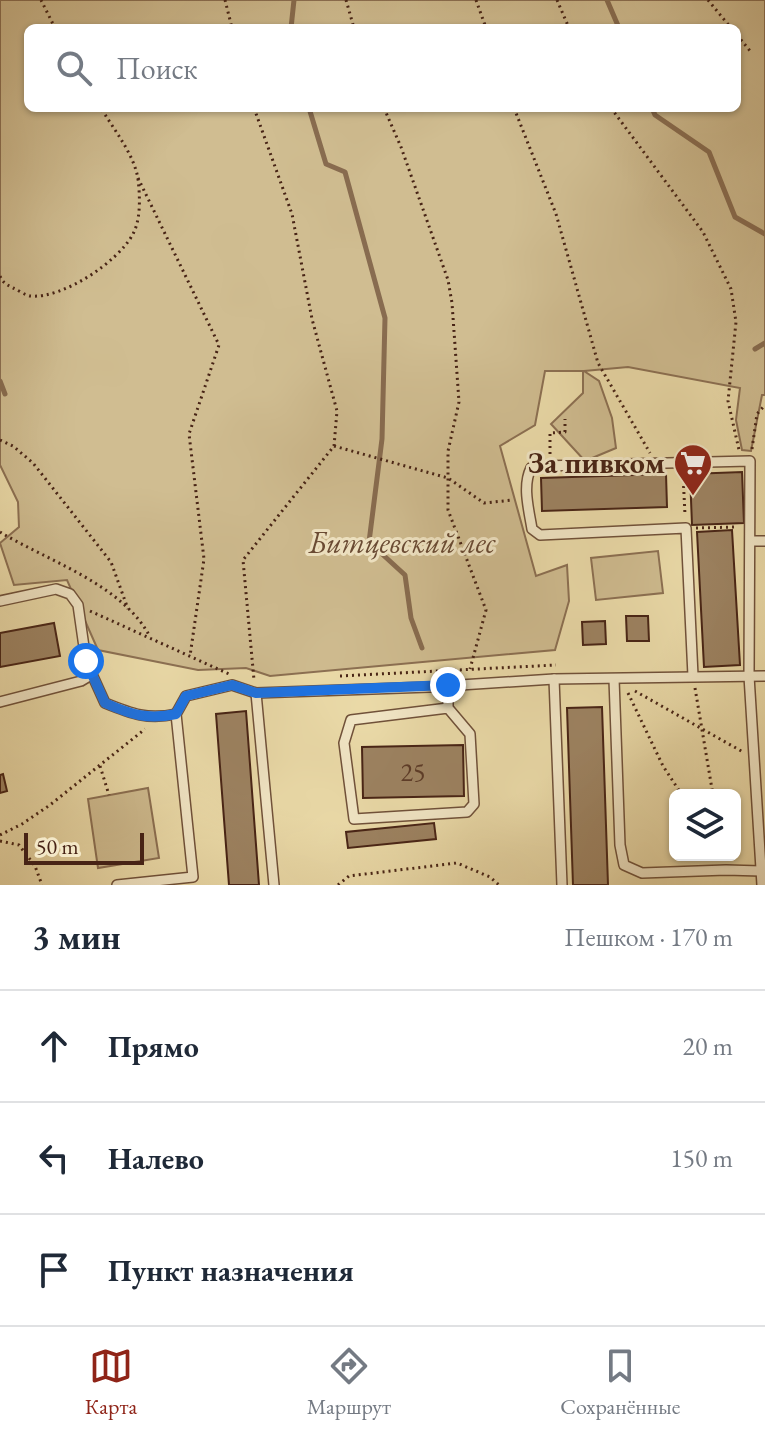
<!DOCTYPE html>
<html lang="ru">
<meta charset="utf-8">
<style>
:root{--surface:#fff;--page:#f6f6f7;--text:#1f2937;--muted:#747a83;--line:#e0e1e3;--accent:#8f2418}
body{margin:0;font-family:"EB Garamond",serif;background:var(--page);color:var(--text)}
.controls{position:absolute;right:24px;bottom:24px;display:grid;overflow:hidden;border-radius:12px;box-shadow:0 2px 6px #0004}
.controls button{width:72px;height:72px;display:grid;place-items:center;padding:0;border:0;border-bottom:2px solid var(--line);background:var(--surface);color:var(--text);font:40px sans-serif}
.scale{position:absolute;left:24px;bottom:20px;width:120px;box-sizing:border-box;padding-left:8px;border:4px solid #472315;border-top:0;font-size:22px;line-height:28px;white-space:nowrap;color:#472315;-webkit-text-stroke:6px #f3e8c8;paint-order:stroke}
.stop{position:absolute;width:24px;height:24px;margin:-18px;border:6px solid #1a73e8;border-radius:50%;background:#fff}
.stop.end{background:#1a73e8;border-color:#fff;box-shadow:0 2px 8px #0008}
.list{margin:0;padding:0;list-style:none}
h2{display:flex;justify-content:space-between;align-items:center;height:104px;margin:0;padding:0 32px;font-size:34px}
h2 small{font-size:26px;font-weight:400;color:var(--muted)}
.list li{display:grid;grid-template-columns:52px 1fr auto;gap:24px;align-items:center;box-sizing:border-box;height:112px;padding:0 32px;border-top:2px solid var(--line)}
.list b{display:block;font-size:30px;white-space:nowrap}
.list em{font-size:26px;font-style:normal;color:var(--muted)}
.icon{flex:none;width:44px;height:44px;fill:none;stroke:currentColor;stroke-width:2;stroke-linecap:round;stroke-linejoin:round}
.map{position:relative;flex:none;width:765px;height:885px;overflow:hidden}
.search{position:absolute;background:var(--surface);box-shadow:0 2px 6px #0004;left:24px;right:24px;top:24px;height:88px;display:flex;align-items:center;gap:20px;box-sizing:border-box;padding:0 28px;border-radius:12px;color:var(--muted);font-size:30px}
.sheet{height:440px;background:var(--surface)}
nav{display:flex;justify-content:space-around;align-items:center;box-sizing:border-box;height:112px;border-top:2px solid var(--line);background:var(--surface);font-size:22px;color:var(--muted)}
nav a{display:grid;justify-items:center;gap:4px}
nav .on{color:var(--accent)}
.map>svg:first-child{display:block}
.green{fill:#d0bd91;stroke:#8c7053;stroke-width:2;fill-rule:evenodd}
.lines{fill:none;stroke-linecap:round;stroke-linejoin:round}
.stream{stroke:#886c50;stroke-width:5}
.building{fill:#9d8362;stroke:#472315;stroke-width:2}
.service-casing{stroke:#70513a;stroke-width:12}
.path{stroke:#472315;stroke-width:3;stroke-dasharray:2 4;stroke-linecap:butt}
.service{stroke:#f3e8c8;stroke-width:9}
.route{stroke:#1a73e8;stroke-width:10}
.labels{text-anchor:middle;stroke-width:6;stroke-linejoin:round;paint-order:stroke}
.number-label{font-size:26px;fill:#5c3b28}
.poi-label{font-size:30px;font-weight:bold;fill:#472315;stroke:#f3e8c8;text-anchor:end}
.park-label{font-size:30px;font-style:italic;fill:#694a34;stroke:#f3e8c8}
</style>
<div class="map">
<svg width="765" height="885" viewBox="0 0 765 885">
<rect width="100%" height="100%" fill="#ecdcaa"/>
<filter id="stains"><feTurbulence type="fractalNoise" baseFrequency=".0025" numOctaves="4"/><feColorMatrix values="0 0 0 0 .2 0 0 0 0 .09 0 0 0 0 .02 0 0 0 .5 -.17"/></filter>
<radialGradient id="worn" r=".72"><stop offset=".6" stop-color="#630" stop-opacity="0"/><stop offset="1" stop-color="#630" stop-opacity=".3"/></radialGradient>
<g class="green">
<path d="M 0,0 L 765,0 L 765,395 L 762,395 L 751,451 L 742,450 L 736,420 L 740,388 L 628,367 L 584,371 L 599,381 L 612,418 L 616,448 L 585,461 L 551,424 L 583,393 L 583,371 L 545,371 L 535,425 L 500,446 L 536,576 L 567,565 L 569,601 L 555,650 L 270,676 L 246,668 L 198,670 L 98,650 L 67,580 L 14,585 L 0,543 L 19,527 L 18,502 L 0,465 ZM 28,28 L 737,28 L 737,108 L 28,108 Z"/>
<polygon points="658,551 663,593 596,600 591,558"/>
<polygon points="148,788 159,858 98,868 88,799"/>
</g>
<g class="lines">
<g class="stream">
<polyline points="607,0 619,28"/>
<polyline points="291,28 294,0"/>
<polyline points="309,108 326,164 345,172 385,318 382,439 369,542 405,575 411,618 422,648"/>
<polyline points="652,108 655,115 709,152 735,217 765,234"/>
<polyline points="755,349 765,343"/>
<polyline points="0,381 5,394"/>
</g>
</g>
<g class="building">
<polygon points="742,472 744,523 692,525 690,474"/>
<polygon points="666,474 667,507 542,511 541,478"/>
<polygon points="732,530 740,665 704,667 697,532"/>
<polygon points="626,616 648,616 649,641 627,641"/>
<polygon points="605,621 606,644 583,645 582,622"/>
<polygon points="54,623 60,656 0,667 0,633"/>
<polygon points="602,707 608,885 573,885 567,708"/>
<polygon points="246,711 259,885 229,885 216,714"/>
<polygon points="463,745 464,796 363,798 362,747"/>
<polygon points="3,774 7,791 0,793 0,775"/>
<polygon points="434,823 436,839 348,848 346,832"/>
</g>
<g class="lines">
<defs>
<g id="service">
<polyline points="751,541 765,541"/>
<path d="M 0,601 L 56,589 L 70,594 L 78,605 L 86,661 L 105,703 C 132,714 148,720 176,714"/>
<path d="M 693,676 L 686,528 L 540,535 L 532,529 C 529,510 522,486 531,468 L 542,466 L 750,461 L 749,676 L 762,885"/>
<polyline points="554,679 562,885"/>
<polyline points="614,679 620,845 624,865 642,873 726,870 761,871"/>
<polyline points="256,693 274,885"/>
<polyline points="0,702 81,681 91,675"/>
<polyline points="448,708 470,734 474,804 467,812 354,819 344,743 351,720 448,708 448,685"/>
<polyline points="117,885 193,877 176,714 186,696 232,685 256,693 430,687 554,679 765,676"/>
</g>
</defs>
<use href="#service" class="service-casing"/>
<g class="path">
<polyline points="41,0 55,28"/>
<polyline points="225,0 232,28"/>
<polyline points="346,0 354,28"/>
<polyline points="476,0 486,28"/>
<polyline points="557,0 569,28"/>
<polyline points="708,0 731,28"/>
<polyline points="737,35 751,52"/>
<polyline points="254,108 292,214 312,319 337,411 334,446 243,560 254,680"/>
<polyline points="384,108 401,147 448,280 452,303 459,402 448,451 448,510 486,610 470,669"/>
<polyline points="514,108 556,214 598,363 650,453"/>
<polyline points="611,108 703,232 731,289 736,322 728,401 739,450"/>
<polyline points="138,178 219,345 189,434 204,559 190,656"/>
<path d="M 0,276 C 3,283 6,284 13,288 C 18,290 25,295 30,296 C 63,299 118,262 133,234 C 141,219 140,196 138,179 C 134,154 114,130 101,108"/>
<polyline points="0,440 13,446 33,463 111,562 128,609"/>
<polyline points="334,446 448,478 484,503 513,500"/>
<polyline points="752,449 757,414 765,405"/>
<polyline points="550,454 550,433 565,432 565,419"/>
<polyline points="683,474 685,515"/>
<polyline points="696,528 736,527"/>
<path d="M 0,532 C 48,561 121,584 149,635"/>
<polyline points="90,611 229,674"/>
<polyline points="340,676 556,665"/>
<polyline points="695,688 713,795"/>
<polyline points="635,691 743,752"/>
<polyline points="628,693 663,766 682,795"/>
<polyline points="100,766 109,795"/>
<polyline points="0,835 22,824 50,805 145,729"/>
<polyline points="0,841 19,845 35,866 42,885"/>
<polyline points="338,885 349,876 457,863 490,877 499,885"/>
</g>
<use href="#service" class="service"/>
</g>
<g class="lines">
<path class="route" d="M 86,661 L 105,703 C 132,715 148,720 176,714 L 186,696 L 232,685 L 256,693 L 448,685"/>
</g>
<defs>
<symbol id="supermarket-pin" viewBox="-11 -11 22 30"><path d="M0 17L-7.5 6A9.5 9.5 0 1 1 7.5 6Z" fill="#8f2418" stroke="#f3e8c8"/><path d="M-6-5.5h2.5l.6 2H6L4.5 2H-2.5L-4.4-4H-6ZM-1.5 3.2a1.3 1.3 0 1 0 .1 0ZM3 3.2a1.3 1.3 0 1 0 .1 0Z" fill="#fff"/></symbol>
</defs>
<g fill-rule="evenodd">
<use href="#supermarket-pin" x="671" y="441" width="44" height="60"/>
</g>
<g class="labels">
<g class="number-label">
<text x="413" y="781">25</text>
</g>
<g class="poi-label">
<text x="665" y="473">За пивком</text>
</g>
<g class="park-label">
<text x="402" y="553">Битцевский лес</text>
</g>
</g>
<rect width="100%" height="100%" filter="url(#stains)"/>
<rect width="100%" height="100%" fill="url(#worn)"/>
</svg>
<div class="controls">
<button><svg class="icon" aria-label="layers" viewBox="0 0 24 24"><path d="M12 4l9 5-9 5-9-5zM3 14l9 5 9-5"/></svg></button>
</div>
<div class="scale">50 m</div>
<div class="stop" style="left:86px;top:661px"></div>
<div class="stop end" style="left:448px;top:685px"></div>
<div class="search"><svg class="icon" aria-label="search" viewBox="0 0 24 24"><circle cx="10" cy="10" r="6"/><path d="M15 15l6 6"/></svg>Поиск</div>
</div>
<section class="sheet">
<h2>3 мин<small>Пешком · 170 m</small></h2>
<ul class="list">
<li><svg class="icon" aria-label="ahead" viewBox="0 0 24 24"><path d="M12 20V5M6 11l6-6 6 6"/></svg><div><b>Прямо</b></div><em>20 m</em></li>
<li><svg class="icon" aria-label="left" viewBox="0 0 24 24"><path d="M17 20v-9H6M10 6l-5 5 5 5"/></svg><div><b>Налево</b></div><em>150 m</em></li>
<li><svg class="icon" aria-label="arrive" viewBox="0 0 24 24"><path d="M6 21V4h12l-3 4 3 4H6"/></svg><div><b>Пункт назначения</b></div></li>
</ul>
</section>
<nav>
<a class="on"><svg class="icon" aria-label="map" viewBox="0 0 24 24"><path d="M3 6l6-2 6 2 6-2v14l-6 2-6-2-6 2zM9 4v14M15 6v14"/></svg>Карта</a>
<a><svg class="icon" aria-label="directions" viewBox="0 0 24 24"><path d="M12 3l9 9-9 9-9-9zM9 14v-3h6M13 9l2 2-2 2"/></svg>Маршрут</a>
<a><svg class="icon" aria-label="saved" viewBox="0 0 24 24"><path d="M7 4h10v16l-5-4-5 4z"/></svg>Сохранённые</a>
</nav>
